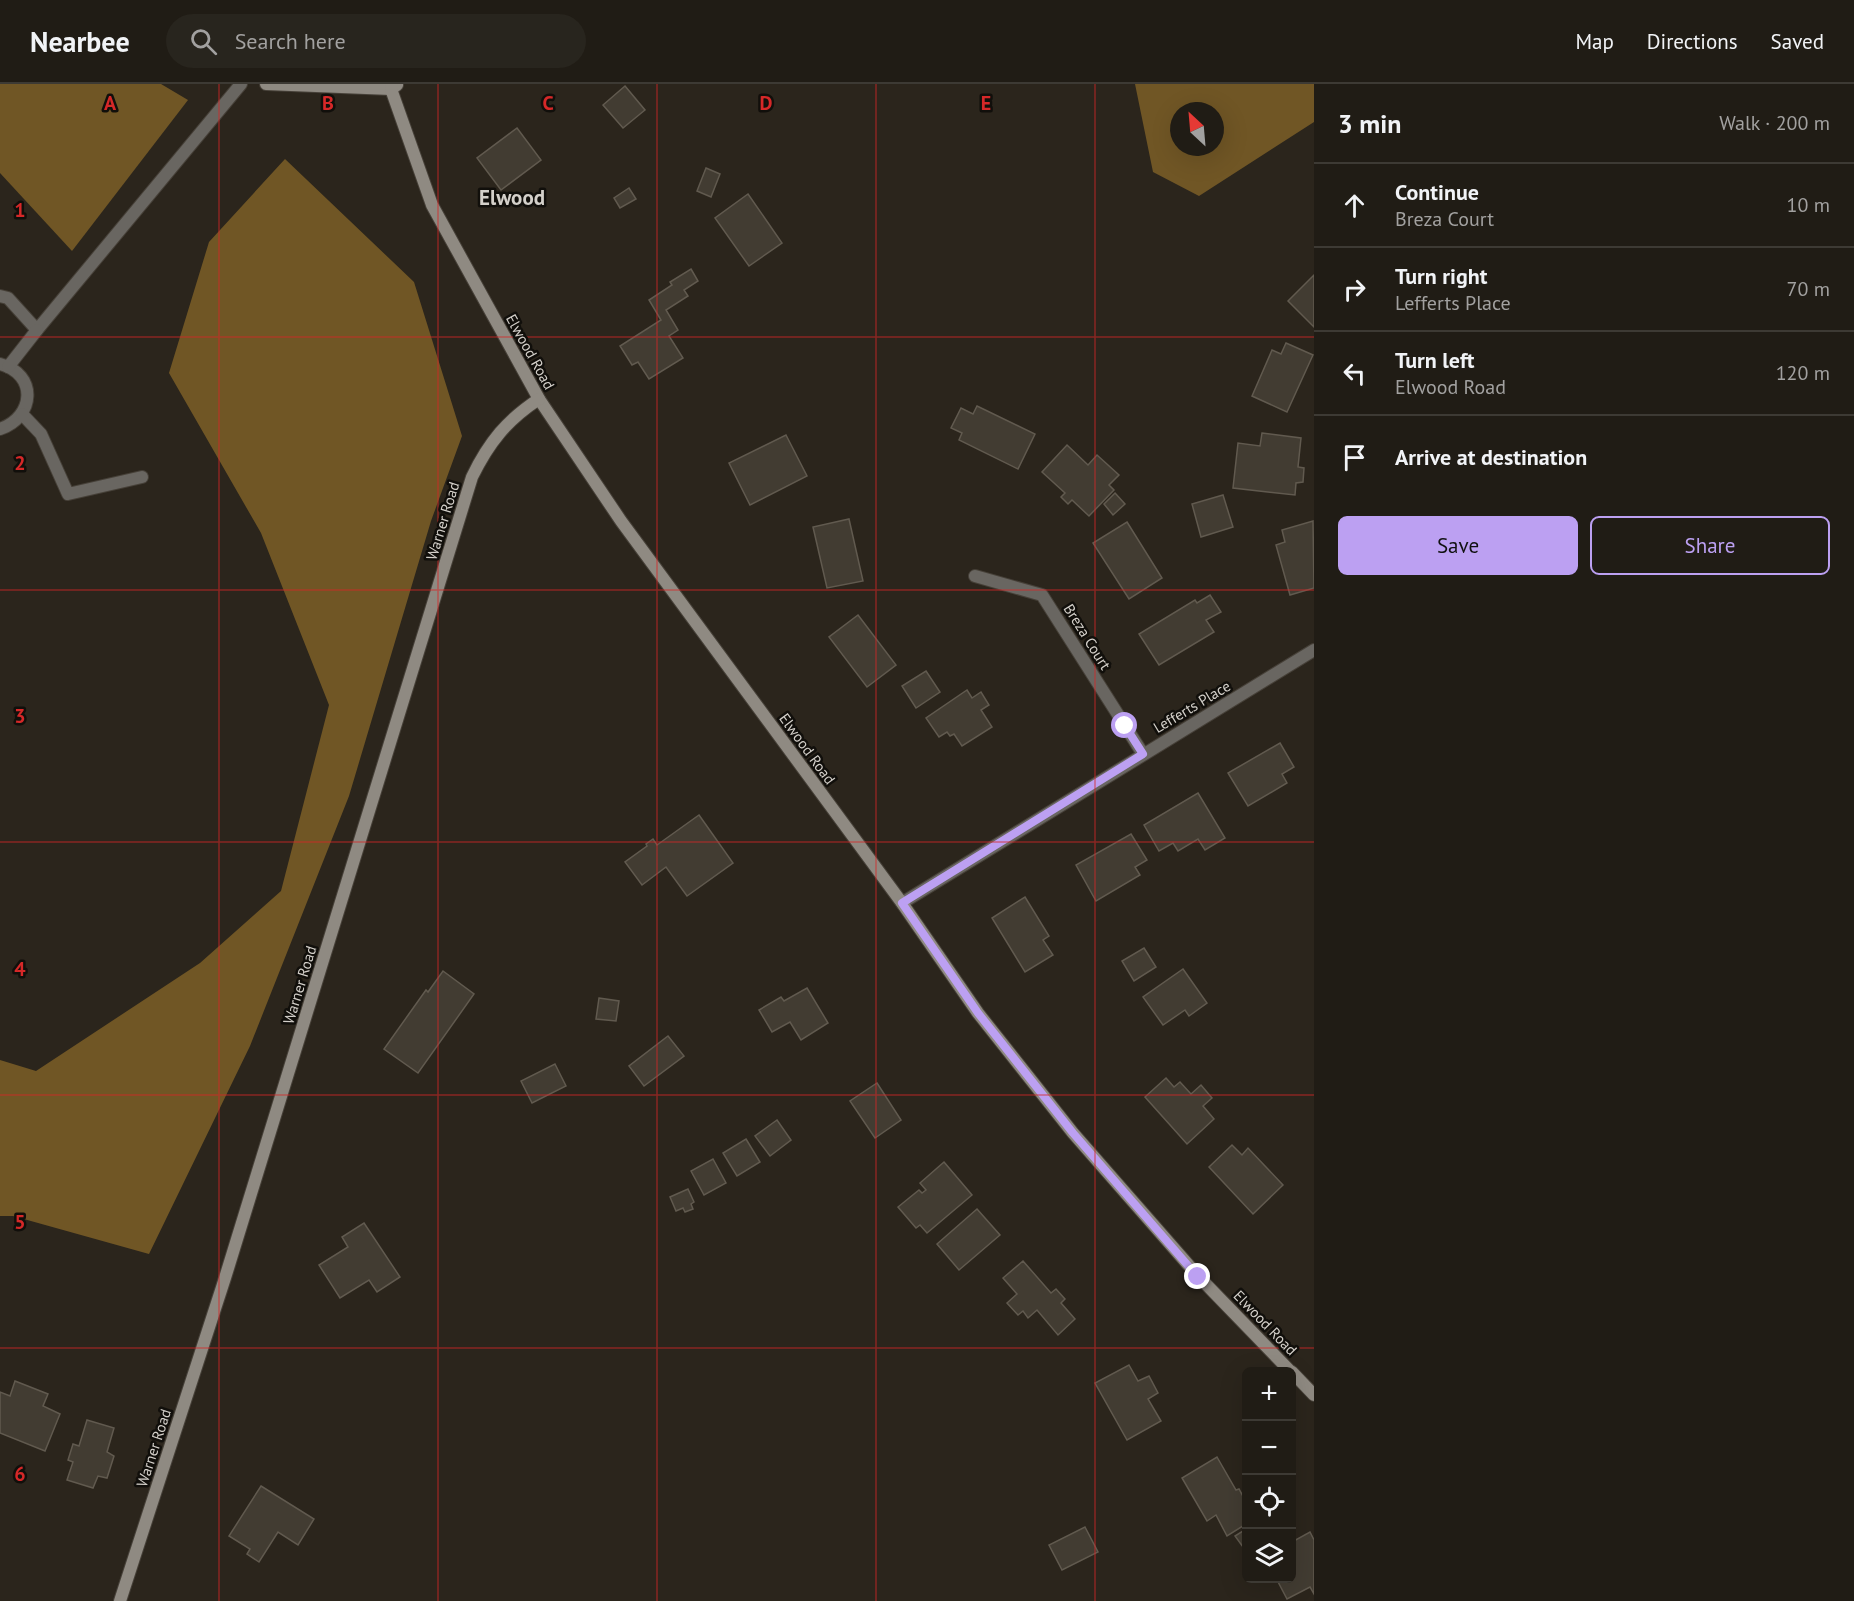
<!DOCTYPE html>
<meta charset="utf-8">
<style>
:root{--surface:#201c15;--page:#28251e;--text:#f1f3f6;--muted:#a2a1a0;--line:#3d3a34;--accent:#bca0f2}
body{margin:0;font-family:"PT Sans",sans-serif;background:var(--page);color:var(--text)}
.controls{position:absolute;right:18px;bottom:18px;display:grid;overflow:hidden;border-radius:9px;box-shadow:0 6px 24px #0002}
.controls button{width:54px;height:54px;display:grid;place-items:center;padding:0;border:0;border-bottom:2px solid var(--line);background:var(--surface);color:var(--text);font:30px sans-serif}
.compass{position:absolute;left:1170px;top:18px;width:54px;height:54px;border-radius:50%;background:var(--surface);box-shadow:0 6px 24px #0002;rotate:334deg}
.stop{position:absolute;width:18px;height:18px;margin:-14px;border:4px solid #bca0f2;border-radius:50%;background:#fff}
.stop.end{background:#bca0f2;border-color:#fff;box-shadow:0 2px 6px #0008}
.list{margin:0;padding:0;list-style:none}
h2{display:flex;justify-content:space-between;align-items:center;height:78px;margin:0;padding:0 24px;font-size:26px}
h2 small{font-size:20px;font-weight:400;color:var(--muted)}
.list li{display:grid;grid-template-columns:39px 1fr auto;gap:18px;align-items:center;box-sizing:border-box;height:84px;padding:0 24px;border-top:2px solid var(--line)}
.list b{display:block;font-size:22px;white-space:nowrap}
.list p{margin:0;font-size:20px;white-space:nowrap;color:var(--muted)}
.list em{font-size:20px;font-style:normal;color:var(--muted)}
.actions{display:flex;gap:12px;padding:18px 24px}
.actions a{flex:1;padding:14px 0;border:2px solid var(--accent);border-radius:9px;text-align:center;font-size:21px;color:var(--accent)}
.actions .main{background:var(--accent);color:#111}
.icon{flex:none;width:33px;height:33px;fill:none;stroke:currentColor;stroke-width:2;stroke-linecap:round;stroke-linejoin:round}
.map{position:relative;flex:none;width:1314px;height:1517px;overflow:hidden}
header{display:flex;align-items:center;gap:36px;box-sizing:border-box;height:84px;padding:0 30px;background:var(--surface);border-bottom:2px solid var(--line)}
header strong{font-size:28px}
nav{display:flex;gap:33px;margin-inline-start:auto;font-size:21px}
.search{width:420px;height:54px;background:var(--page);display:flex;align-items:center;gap:15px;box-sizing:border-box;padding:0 21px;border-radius:33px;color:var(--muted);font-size:22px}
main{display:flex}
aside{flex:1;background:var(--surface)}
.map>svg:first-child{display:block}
.forest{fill:#705625;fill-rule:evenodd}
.building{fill:#423c32;stroke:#615a4f;stroke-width:1.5}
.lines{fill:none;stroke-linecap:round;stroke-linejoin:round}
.lane-casing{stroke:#464038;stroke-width:14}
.street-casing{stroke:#464038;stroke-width:14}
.secondary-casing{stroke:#464038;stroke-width:14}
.lane{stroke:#696661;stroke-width:12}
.street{stroke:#696661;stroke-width:12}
.secondary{stroke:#8f8a82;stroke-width:12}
.route{stroke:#bca0f2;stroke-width:8}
.grid{fill:none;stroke:#d62828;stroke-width:1.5;stroke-opacity:0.55}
.labels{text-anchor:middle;stroke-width:5;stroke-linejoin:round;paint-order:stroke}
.street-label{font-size:15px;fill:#d4d0ca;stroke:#110f0b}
.district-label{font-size:21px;font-weight:bold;fill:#d4d0ca;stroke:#110f0b}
.grid-label{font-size:20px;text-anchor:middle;font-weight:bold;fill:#d62828;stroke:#110f0b;stroke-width:5;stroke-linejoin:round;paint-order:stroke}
</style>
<header>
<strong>Nearbee</strong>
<div class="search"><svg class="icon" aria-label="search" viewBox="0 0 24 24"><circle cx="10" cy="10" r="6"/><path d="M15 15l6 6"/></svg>Search here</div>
<nav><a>Map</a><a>Directions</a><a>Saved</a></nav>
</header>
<main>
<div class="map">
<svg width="1314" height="1517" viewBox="0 0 1314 1517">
<rect width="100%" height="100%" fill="#2b251c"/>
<g class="forest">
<polygon points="0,0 161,0 188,16 72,167 0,89"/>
<path d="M 1135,0 L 1314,0 L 1314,38 L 1199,112 L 1153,88 ZM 1179,27 L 1215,27 L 1215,63 L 1179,63 Z"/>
<polygon points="285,75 414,198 462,352 431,437 349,712 250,962 149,1170 13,1132 0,1132 0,976 36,987 200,879 281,807 329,621 261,449 169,289 209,158"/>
</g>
<g class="building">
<polygon points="625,2 645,26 623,44 603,21"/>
<polygon points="517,44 541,76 501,106 477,74"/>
<polygon points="706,84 720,90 711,113 697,107"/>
<polygon points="629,104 636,115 620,124 614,114"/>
<polygon points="748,110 782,159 749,182 715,134"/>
<polygon points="691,185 698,197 684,206 688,212 666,226 678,246 669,252 683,274 649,295 638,278 632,281 620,262 661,236 649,216 672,201 670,198"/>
<polygon points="1314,191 1314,243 1288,217"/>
<polygon points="1286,259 1313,271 1287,328 1252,312 1272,266 1281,270"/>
<polygon points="977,322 1035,350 1018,385 959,356 962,349 951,344 961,324 973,330"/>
<polygon points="1262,349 1301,354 1298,383 1304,384 1303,398 1296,399 1295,411 1233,404 1238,359 1260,362"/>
<polygon points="786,351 807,392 750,421 729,379"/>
<polygon points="1067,361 1088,381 1097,371 1119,391 1109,401 1114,406 1089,432 1072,416 1068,420 1061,413 1065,409 1042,388"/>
<polygon points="1115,409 1125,420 1113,431 1104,420"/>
<polygon points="1223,411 1233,443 1201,453 1192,420"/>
<polygon points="849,435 863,497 827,504 813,443"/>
<polygon points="1313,437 1314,504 1290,511 1276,461 1285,458 1282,446"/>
<polygon points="1127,438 1162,494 1129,515 1093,459"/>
<polygon points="1210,511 1221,528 1206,536 1214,548 1159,581 1139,550 1195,516 1197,519"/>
<polygon points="858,531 896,581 867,603 829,553"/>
<polygon points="926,587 940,608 916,624 902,602"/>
<polygon points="967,606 972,614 981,608 989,621 981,626 992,643 962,662 954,650 950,652 947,648 939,653 926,634"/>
<polygon points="1280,659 1294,683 1282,690 1287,699 1248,722 1228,689"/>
<polygon points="1198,709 1225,754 1205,766 1198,755 1178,767 1173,759 1159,767 1144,741"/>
<polygon points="699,731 733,779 687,812 666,783 642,801 625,778 647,762 646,760 653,755 657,761"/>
<polygon points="1131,750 1147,776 1135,783 1140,791 1096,817 1076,781"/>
<polygon points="1025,813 1049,852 1043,856 1053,871 1025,888 992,834"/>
<polygon points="1144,864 1156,883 1134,897 1122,877"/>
<polygon points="1183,885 1207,919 1189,932 1185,926 1163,941 1143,913"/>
<polygon points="443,887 474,910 418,989 384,965 426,906 428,908"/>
<polygon points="807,904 828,939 801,956 790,938 772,948 759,926 781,913 784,917"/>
<polygon points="599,914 619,917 616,937 596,935"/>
<polygon points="668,952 684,972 644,1002 629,982"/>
<polygon points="555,980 566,1002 532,1019 521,997"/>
<polygon points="1166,994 1174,1003 1180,998 1191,1010 1201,1001 1212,1014 1203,1022 1214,1035 1187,1060 1145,1013"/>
<polygon points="877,999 901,1036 875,1054 850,1017"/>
<polygon points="777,1036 791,1056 770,1072 755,1052"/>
<polygon points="746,1055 760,1078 737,1092 723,1069"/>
<polygon points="1232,1061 1242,1071 1248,1064 1283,1101 1253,1130 1209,1083"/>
<polygon points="713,1075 726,1099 704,1111 691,1087"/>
<polygon points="944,1078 972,1111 927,1149 920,1141 916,1144 898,1123 919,1106 922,1109 926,1106 920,1099"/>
<polygon points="688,1105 694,1118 691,1120 693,1125 685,1128 683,1124 676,1127 670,1113"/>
<polygon points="977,1125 1000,1151 959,1186 937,1160"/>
<polygon points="364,1139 400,1193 377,1208 369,1196 340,1214 319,1181 348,1163 342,1153"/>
<polygon points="1023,1177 1051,1209 1056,1205 1065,1215 1061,1219 1075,1235 1058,1251 1037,1226 1028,1234 1023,1227 1018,1231 1007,1219 1017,1210 1003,1194"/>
<polygon points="1129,1281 1138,1297 1149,1292 1158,1309 1148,1315 1161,1337 1127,1356 1095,1299"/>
<polygon points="15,1297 48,1310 43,1322 60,1330 45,1367 0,1349 0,1308 10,1312"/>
<polygon points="87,1336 114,1344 107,1368 114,1372 107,1394 98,1392 93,1404 67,1396 73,1378 68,1376 73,1360 79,1362"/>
<polygon points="1217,1373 1236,1406 1239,1405 1246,1418 1246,1440 1227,1452 1216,1431 1207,1437 1182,1394"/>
<polygon points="261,1402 314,1435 298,1461 278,1448 259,1478 247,1470 250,1465 229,1452"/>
<polygon points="1085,1443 1098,1468 1062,1486 1049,1461"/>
<polygon points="1246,1445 1246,1461 1243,1463 1235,1452"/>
<polygon points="1310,1448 1314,1456 1314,1510 1310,1503 1287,1515 1276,1494 1292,1494 1292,1482 1295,1480 1292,1473 1292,1458"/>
</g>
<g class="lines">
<defs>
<g id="lane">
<polyline points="0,212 8,214 37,246 241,0"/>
<path d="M 0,280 C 38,290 35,333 0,345"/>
<polyline points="8,283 37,246"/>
<polyline points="22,330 41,350 68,410 142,393"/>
</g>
<g id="street">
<polyline points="975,492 1042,511 1143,670"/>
<polyline points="902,819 1314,566"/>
</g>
<g id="secondary">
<polyline points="266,0 391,5 397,1"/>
<polyline points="392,0 391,5 432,121 539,315 621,437 902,819 978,929 1073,1049 1199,1193 1291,1288"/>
<polyline points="1292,1288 1314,1311"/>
<path d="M 120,1517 L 225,1194 L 472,393 C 489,358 507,336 539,315"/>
</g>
</defs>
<use href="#lane" class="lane-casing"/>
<use href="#street" class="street-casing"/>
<use href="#secondary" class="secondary-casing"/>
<use href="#lane" class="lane"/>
<use href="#street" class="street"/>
<use href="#secondary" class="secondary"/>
</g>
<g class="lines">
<polyline class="route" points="1125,642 1143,670 902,819 978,929 1073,1049 1198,1193"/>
</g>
<path class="grid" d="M 219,0 L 219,1517M 438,0 L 438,1517M 657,0 L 657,1517M 876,0 L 876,1517M 1095,0 L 1095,1517M 0,253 L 1314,253M 0,506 L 1314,506M 0,758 L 1314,758M 0,1011 L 1314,1011M 0,1264 L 1314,1264"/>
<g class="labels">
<g class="street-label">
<text transform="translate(530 268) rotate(61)" y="5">Elwood Road</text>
<text transform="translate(443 437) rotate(-73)" y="5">Warner Road</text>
<text transform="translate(1087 553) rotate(58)" y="5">Breza Court</text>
<text transform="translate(1192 623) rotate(-31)" y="5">Lefferts Place</text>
<text transform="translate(807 665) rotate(54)" y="5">Elwood Road</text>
<text transform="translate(300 901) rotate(-73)" y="5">Warner Road</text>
<text transform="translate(1265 1239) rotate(46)" y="5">Elwood Road</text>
<text transform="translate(154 1364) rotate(-72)" y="5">Warner Road</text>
</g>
<g class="district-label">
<text x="512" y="121">Elwood</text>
</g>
</g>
<g class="grid-label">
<text x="110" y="26">A</text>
<text x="328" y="26">B</text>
<text x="548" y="26">C</text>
<text x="766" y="26">D</text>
<text x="986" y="26">E</text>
<text x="20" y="133">1</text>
<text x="20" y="386">2</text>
<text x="20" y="639">3</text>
<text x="20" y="892">4</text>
<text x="20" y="1145">5</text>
<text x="20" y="1397">6</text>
</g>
</svg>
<div class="controls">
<button>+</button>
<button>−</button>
<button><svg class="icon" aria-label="locate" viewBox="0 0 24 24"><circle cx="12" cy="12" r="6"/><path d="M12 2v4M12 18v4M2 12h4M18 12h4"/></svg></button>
<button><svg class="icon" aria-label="layers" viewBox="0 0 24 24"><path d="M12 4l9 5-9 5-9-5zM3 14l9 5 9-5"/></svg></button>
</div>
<svg class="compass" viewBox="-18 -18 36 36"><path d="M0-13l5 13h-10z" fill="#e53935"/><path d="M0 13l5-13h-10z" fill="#a2a1a0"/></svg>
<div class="stop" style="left:1125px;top:642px"></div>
<div class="stop end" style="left:1198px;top:1193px"></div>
</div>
<aside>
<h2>3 min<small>Walk · 200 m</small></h2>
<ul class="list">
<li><svg class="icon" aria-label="ahead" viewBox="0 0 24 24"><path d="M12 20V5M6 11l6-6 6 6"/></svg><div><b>Continue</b><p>Breza Court</p></div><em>10 m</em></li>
<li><svg class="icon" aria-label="right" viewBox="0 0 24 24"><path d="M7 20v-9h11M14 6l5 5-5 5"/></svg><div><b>Turn right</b><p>Lefferts Place</p></div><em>70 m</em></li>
<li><svg class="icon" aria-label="left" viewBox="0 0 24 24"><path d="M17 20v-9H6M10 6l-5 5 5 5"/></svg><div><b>Turn left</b><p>Elwood Road</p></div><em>120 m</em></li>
<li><svg class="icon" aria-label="arrive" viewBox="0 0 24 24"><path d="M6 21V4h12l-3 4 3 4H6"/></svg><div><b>Arrive at destination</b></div></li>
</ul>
<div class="actions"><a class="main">Save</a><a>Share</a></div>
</aside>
</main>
